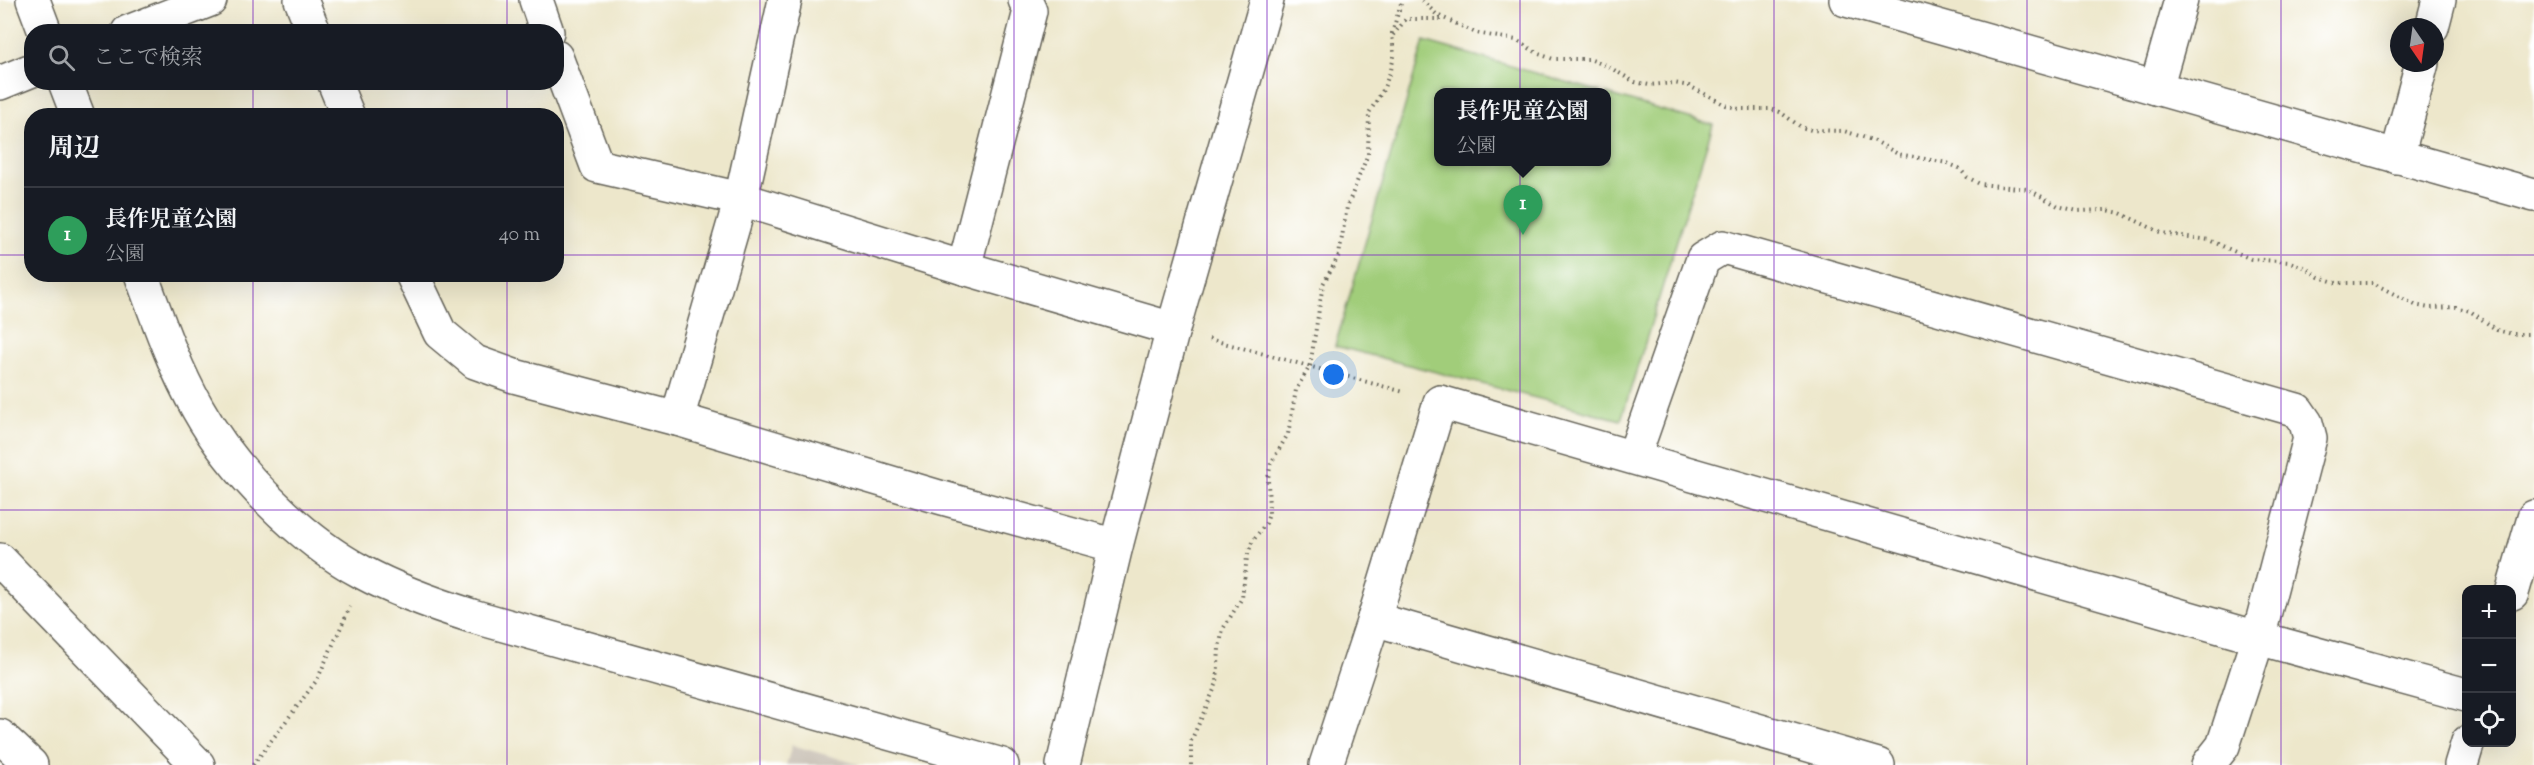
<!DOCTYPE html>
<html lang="ja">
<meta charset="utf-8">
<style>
:root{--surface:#171b24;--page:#242831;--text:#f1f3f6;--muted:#9ea1a6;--line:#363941;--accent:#ea580c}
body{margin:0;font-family:"Sorts Mill Goudy","Noto Serif JP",serif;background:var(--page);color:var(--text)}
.controls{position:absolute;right:18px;bottom:18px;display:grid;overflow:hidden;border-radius:12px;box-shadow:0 6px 24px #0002}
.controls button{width:54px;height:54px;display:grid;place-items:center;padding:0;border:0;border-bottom:2px solid var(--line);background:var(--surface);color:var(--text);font:30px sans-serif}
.compass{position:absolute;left:2390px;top:18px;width:54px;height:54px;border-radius:50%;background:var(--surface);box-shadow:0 6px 24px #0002;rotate:167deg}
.you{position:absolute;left:1334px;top:375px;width:21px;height:21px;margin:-15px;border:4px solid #fff;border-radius:50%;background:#1a73e8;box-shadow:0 0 0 9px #1a73e833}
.badge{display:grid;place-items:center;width:39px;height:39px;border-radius:50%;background:var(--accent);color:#fff;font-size:20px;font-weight:700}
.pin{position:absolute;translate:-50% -50px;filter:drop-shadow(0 2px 3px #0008)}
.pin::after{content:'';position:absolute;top:32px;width:21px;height:18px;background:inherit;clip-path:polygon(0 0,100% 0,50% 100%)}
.popup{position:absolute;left:1434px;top:88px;width:177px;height:78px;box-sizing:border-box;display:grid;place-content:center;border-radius:12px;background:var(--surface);filter:drop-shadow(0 2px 4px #0005);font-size:20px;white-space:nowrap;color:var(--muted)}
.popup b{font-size:22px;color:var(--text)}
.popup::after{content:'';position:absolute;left:50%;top:100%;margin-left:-12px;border:12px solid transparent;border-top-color:var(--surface)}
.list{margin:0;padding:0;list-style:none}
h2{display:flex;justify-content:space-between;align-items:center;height:78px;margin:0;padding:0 24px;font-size:26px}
h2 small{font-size:20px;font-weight:400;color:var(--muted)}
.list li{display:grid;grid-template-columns:39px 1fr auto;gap:18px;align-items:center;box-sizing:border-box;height:96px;padding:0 24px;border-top:2px solid var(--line)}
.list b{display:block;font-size:22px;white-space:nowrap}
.list p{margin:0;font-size:20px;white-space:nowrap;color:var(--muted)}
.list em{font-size:20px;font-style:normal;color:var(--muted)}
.icon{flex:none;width:33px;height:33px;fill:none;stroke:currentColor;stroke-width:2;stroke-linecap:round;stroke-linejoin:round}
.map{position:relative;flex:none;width:2534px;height:765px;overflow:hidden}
.search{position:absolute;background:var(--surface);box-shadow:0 6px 24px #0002;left:24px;top:24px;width:540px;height:66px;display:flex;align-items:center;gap:15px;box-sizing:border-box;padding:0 21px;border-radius:24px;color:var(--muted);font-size:22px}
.panel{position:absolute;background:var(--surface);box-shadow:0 6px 24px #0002;left:24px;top:108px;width:540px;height:174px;border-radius:24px}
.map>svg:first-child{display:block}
.industrial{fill:#cbc3b8}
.green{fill:#a1cd7a;stroke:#5e744b;stroke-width:1.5}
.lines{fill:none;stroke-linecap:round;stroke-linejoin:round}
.minor-casing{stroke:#656359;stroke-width:36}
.path{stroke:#656359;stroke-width:4;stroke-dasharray:1.5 4.5;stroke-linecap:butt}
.minor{stroke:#fff;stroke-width:33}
.grid{fill:none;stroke:#7b2cbf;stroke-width:1.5;stroke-opacity:0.55}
</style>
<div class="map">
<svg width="2534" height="765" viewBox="0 0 2534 765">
<rect width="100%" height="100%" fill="#fff"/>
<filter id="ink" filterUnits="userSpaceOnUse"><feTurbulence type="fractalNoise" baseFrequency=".0167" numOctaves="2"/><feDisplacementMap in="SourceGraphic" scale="12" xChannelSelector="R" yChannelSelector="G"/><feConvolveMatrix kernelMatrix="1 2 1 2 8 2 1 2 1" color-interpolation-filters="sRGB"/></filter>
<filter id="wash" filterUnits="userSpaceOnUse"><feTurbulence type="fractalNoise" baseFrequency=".008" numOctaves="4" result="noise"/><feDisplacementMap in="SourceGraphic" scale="24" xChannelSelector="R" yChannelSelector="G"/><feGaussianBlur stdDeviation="1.35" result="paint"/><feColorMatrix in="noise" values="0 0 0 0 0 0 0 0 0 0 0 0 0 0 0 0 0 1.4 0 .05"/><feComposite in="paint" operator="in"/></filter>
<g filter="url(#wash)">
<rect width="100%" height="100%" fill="#ede7cb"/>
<polygon class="industrial" points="792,745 861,765 786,765"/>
<polygon class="green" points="1424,41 1601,92 1439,92 1439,162 1607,162 1607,94 1713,125 1621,420 1335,346"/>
</g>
<g filter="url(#ink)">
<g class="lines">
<defs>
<g id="minor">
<polyline points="33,0 45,32"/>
<polyline points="301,0 314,32"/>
<polyline points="536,0 547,32"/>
<polyline points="1846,0 2534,195"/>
<polyline points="2432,27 2439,0"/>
<polyline points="128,32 210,0"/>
<polyline points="556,57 597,166 741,199 964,268 1173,329"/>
<polyline points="65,82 78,116"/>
<polyline points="334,82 348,116"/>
<polyline points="0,83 32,70"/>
<polyline points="2156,88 2181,0"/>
<polyline points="2397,157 2422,63"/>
<polyline points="964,268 1030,11 1025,0"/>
<path d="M 141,274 C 158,320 174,367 198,409 C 232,470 300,539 362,572 C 397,591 434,604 472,616 L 1002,765"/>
<polyline points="412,274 440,333 475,362 514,376 677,419 939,497 1116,546"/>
<polyline points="677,419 741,199 785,0"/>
<polyline points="1634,456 1703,259 1723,247 2297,410 2306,423 2310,438 2258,638 2223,746 2208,765"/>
<polyline points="0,560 198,765"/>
<polyline points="2512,593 2534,517"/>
<polyline points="1374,619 1878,765"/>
<polyline points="0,736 31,765"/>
<polyline points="1063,765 1116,546 1173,329 1267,0"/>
<polyline points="1326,765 1374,619 1440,402 2258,638 2466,695"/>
<polyline points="2461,765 2468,742"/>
</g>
</defs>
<use href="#minor" class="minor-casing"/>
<g class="path">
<polyline points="1422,0 1437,15 1459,25 1476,33 1516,40 1539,54 1553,59 1589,59 1605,65 1635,82 1649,85 1674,83 1689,86 1726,105 1739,109 1769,109 1780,112 1801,127 1811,130 1844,131 1875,141 1898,154 1947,163 1959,168 1967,177 1980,184 2028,189 2058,206 2077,211 2107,210 2120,213 2162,233 2209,240 2251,259 2290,262 2304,267 2319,277 2337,283 2373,283 2415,305 2429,308 2456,307 2470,311 2497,330 2512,334 2534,334"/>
<polyline points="1393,35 1406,19 1444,19"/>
<polyline points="1209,339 1404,392"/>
<polyline points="253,765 317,680 350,607"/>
<polyline points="1191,765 1191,741 1217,683 1219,648 1223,629 1242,598 1247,557 1252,542 1266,523 1269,514 1268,478 1271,463 1288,434 1296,390 1310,366 1323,284 1339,255 1347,207 1368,154 1369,113 1383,90 1391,70 1394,56 1392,33 1402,0"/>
</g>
<use href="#minor" class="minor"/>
</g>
</g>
<path class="grid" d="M 253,0 L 253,32M 507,0 L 507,32M 760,0 L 760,765M 1014,0 L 1014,765M 1267,0 L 1267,765M 1520,0 L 1520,765M 1774,0 L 1774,765M 2027,0 L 2027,765M 2281,0 L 2281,765M 253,82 L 253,116M 507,82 L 507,116M 0,255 L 32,255M 556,255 L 2534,255M 253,274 L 253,765M 507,274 L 507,765M 0,510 L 2534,510"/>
</svg>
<div class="controls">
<button>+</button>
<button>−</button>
<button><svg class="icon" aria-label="locate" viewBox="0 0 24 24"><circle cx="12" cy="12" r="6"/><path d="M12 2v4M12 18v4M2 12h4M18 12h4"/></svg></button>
</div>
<svg class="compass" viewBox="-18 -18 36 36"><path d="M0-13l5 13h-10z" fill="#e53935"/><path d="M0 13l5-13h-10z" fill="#9ea1a6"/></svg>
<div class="you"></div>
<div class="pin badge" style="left:1523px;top:235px;background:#2e9e5b">1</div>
<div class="popup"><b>長作児童公園</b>公園</div>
<div class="search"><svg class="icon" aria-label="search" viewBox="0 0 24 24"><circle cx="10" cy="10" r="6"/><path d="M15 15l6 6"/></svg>ここで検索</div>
<section class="panel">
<h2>周辺<small></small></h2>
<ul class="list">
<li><span class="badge" style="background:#2e9e5b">1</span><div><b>長作児童公園</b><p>公園</p></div><em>40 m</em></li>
</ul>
</section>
</div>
